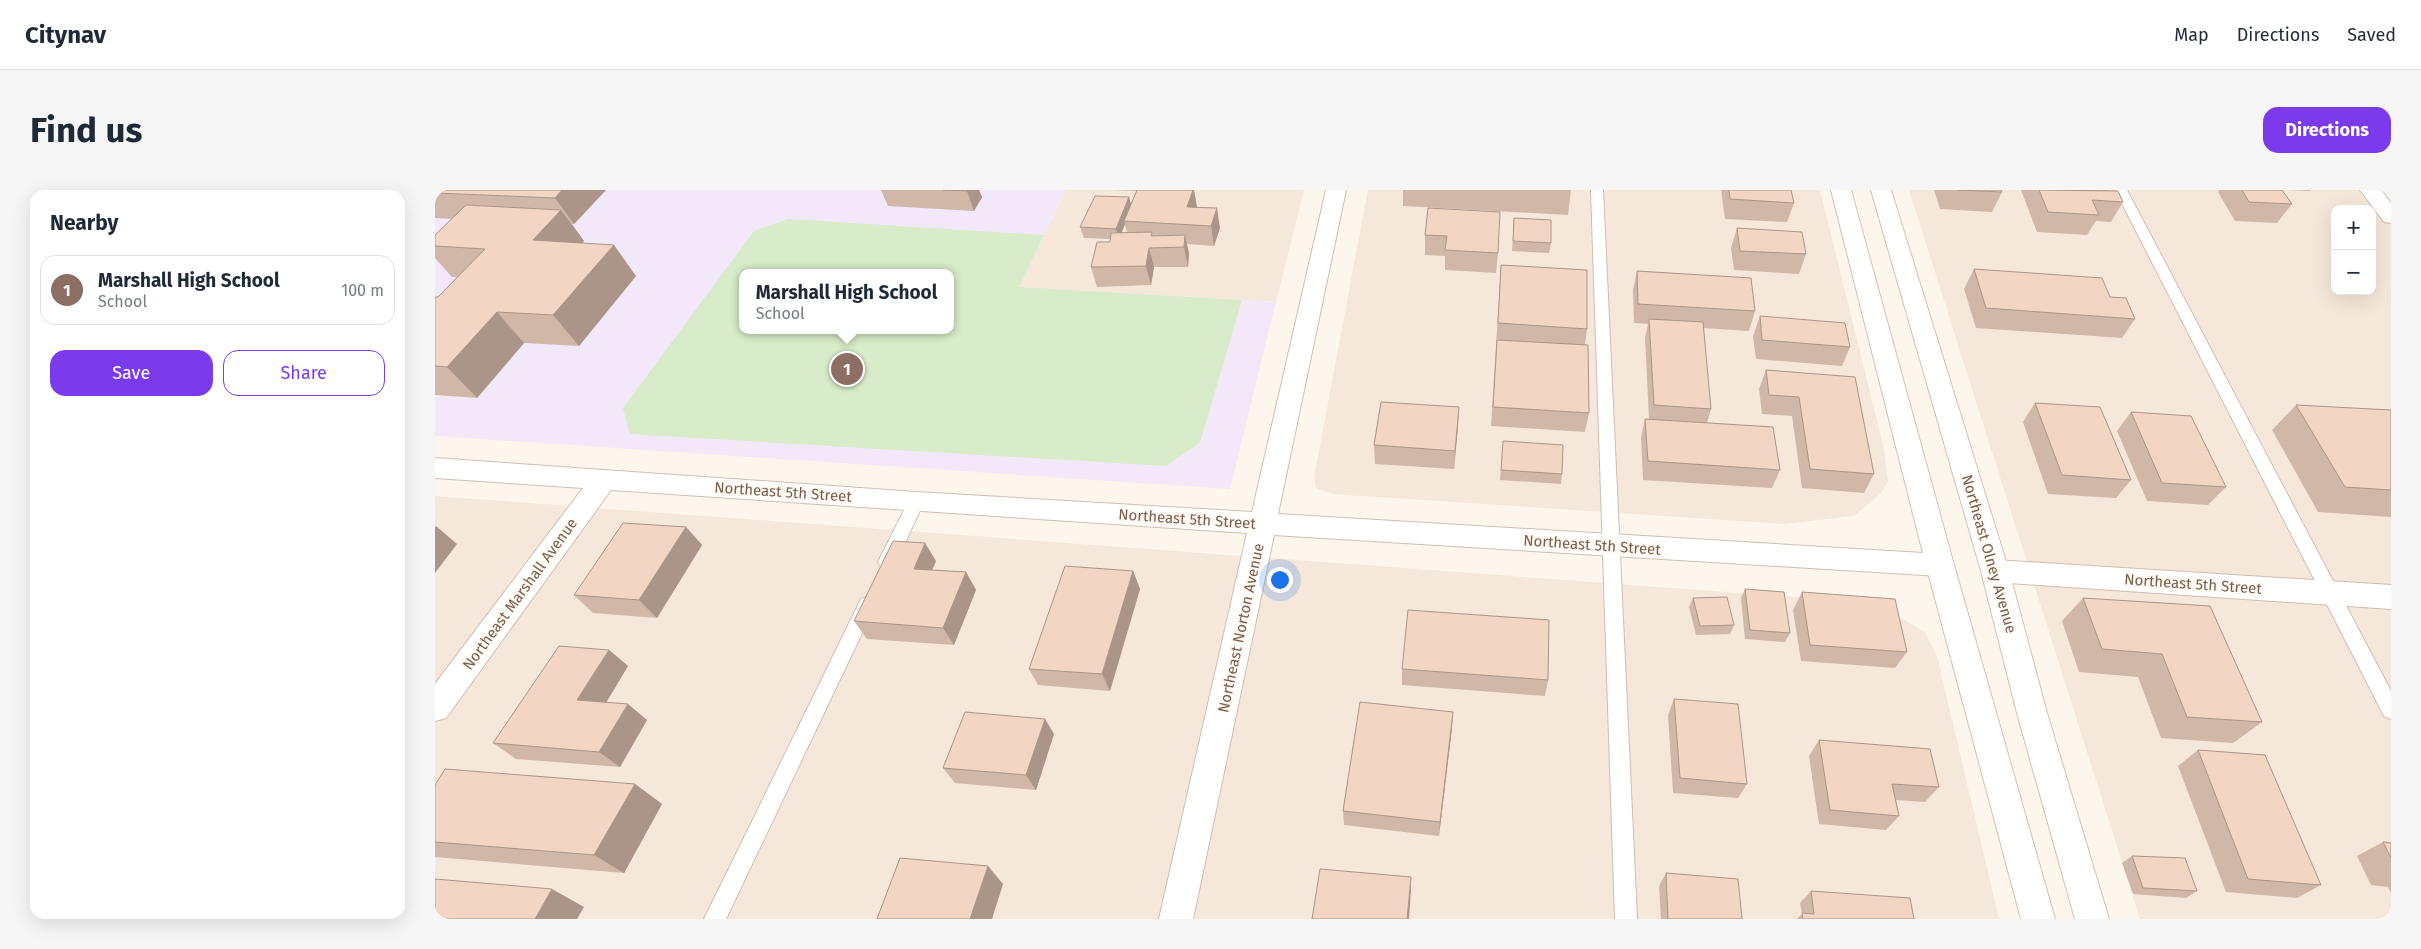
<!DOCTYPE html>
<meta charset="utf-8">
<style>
:root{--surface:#fff;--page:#f6f6f7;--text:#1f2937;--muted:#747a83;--line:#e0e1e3;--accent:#7c3aed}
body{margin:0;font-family:"Fira Sans",sans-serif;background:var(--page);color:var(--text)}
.controls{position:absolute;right:15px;top:15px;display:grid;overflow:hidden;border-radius:10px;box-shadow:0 5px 20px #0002}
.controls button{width:45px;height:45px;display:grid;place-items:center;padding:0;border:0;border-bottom:1px solid var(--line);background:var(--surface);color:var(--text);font:25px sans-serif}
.you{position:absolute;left:844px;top:389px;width:18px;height:18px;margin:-12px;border:4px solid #fff;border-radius:50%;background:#1a73e8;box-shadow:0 0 0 8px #1a73e833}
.badge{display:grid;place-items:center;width:32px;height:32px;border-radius:50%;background:var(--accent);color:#fff;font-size:16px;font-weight:700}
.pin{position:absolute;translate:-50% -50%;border:2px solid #fff;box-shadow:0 1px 5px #0006}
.popup{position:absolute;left:304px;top:79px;width:215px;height:65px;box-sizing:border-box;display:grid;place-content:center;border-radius:10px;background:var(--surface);filter:drop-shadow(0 1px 4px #0005);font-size:16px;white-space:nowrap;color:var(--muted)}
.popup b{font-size:19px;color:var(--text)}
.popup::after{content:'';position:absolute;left:50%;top:100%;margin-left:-10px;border:10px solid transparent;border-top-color:var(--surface)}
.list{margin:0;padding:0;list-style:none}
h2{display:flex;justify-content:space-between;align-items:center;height:65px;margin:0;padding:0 20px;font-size:21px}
h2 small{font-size:16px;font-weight:400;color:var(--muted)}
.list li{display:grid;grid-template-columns:32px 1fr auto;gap:15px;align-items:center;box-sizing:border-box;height:70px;margin:0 10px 10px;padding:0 10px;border:1px solid var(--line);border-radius:15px}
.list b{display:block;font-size:19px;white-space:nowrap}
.list p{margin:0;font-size:16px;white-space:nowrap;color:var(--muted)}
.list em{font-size:16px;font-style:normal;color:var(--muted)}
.actions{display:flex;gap:10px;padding:15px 20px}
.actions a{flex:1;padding:11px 0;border:1px solid var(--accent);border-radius:15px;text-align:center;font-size:18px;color:var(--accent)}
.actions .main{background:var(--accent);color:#fff}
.map{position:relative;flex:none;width:1956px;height:729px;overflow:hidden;border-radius:15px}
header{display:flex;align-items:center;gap:30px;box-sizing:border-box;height:70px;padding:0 25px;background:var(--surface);border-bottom:1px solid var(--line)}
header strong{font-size:24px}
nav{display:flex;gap:28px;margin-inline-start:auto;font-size:18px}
.intro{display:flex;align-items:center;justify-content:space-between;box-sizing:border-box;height:120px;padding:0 30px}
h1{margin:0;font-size:35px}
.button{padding:12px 22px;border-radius:15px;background:var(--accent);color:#fff;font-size:18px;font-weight:700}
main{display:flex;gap:30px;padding:0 30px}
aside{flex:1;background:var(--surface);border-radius:15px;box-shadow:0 5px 20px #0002}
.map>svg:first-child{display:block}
.residential{fill:#f5e8da;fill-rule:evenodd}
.education{fill:#f3e8fa;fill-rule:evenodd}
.green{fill:#d8ecc9;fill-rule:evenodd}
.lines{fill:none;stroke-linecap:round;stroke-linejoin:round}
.service-casing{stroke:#d1beb0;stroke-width:2}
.minor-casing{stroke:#d1beb0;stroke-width:2}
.secondary-casing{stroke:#d6c0b0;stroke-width:2}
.service{fill:#fff;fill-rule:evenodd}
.minor{fill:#fff;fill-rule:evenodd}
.secondary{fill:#fff;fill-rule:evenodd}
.wall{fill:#d1b7a8;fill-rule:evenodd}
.shaded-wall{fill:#aa9588}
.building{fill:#f3d5c3;stroke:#aa9588}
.labels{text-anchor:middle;stroke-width:4.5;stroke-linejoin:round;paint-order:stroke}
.street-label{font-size:15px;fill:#7a5c4d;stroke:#fffaf3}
</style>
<header>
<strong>Citynav</strong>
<nav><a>Map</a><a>Directions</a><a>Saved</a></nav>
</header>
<div class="intro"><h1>Find us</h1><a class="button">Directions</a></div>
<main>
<aside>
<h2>Nearby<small></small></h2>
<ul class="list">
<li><span class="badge" style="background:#8d6e63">1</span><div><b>Marshall High School</b><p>School</p></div><em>100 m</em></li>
</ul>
<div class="actions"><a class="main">Save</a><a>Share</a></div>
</aside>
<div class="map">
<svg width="1956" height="729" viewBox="0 0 1956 729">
<rect width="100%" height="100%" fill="#fdf6ec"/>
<g class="residential">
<polygon points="631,0 869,0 841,112 584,97"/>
<polygon points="933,0 1385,0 1449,259 1453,292 1446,303 1419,326 1349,334 898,304 881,298 879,287"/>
<path d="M 1474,0 L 1956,0 L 1956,729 L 1705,729 ZM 1900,19 L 1937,19 L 1937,101 L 1900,101 Z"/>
<polygon points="0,306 1440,413 1490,442 1502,466 1564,729 0,729"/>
</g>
<path class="education" d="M 0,0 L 631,0 L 584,97 L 841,112 L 795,299 L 0,246 ZM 308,83 L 516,83 L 516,140 L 308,140 Z"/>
<path class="green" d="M 353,29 L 609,45 L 584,97 L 807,110 L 765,253 L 731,276 L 195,244 L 188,218 L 319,41 ZM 308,83 L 516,83 L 516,140 L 308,140 Z"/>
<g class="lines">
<defs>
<g id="service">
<polygon points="1156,0 1168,0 1202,729 1180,729"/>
<polygon points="1680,0 1692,0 1956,501 1956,529 1949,526"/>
<polygon points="481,306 487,307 489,312 461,372 458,377 452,379 446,377 443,372 473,312 475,307"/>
<polygon points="432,407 438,409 441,414 291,729 269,729 426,409"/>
</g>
<g id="minor">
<polygon points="891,0 911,0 843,324 1505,364 1515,367 1519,375 1515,383 1505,386 839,345 758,729 724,729 812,343 176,300 11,528 0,531 0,494 148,298 0,288 0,268 481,302 817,322"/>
<polygon points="1925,0 1946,0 1956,13 1956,33 1949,32"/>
<polygon points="1560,370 1956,395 1956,419 1560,392 1550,389 1546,381 1550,373"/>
</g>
<g id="secondary">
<polygon points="1396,0 1416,0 1519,375 1620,729 1586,729 1491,375"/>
<polygon points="1436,0 1456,0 1574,381 1612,523 1674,729 1640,729 1582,523 1546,381"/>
</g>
</defs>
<use href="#service" class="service-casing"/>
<use href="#minor" class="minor-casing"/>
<use href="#secondary" class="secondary-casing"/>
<use href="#service" class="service"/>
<use href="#minor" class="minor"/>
<use href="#secondary" class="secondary"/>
</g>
<g class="wall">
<polygon points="0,0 171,0 139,34 137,34 149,51 148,53 201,86 144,156 89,153 42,208 0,205 0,107 3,107 22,87 17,87 0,68 0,45 17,29 0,28"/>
<polygon points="446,0 544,0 547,7 539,21 453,16"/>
<path d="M 674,0 L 759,0 L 762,17 L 785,38 L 779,56 L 752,54 L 754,64 L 753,77 L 719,77 L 716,95 L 662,97 L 656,77 L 675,52 L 675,49 L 649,48 L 645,37 L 694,7 L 696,15 L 702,1 ZM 690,34 L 692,43 L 686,43 Z"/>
<polygon points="968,0 1136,0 1133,25 968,16"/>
<polygon points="1286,0 1356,0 1359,13 1352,32 1290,29"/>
<polygon points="1499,0 1566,0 1567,2 1557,22 1505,19"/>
<polygon points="1586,0 1673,0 1688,12 1676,32 1661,31 1652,45 1602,42"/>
<polygon points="1784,0 1847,0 1857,14 1842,33 1800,31 1783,2"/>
<polygon points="1850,0 1876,0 1875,1"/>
<polygon points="993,18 1063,63 1061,83 1010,80 1010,66 990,65 990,45"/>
<polygon points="1079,28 1116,53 1114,63 1077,61"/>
<polygon points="1302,38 1371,64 1364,84 1299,80 1296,58"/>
<polygon points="1066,75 1152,139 1150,155 1154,223 1150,242 1056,236"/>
<polygon points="1539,79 1675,107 1700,129 1687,148 1541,138 1529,99"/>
<polygon points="1202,81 1320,121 1314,141 1268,138 1276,219 1272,233 1345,280 1337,298 1208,290 1206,248 1210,229 1214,229 1210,148 1213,134 1199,133 1198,100"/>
<polygon points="1325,126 1415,157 1407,176 1321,169 1318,146"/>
<polygon points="1331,180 1420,187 1439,284 1429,303 1367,298 1357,226 1327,224 1324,199"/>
<polygon points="1600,213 1696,290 1681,308 1613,304 1588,232"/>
<polygon points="1861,215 1956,220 1956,327 1883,322 1837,240"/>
<polygon points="1696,222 1791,297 1773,315 1712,311 1682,241"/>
<polygon points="1023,236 1019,279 940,274 939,255"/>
<polygon points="1068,251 1127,284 1126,294 1065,290"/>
<polygon points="251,337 267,355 222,428 158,423 139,405"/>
<polygon points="501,371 497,380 531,382 541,400 519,455 432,449 419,431"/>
<polygon points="698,381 705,399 675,501 603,495 594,479"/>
<polygon points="1310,399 1355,443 1350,452 1310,449 1306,408"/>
<polygon points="1367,402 1472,462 1460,478 1366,471 1358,420"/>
<polygon points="1258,408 1299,435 1295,444 1261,445 1254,417"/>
<polygon points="1648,408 1827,532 1798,553 1726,548 1703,487 1644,482 1627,431"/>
<polygon points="174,460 193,476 171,513 212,530 185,577 81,569 58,553"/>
<polygon points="967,479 1113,490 1110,506 967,495"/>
<polygon points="1239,509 1312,594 1303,608 1238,603 1233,525"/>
<polygon points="1017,538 1004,646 909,635 908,621"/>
<polygon points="619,544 601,600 520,593 508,578"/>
<polygon points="1384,550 1504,597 1490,612 1461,610 1464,626 1451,640 1384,634 1374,566"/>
<polygon points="1763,560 1886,695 1862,708 1791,702 1743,576"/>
<polygon points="200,594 227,614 189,683 0,667 0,595"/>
<polygon points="1948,652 1956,653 1956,703 1953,697 1936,695 1922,666"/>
<polygon points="1697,666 1762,701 1751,708 1698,704 1687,673"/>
<polygon points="1231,683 1307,729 1226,729 1224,696"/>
<polygon points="1376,701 1479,729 1362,729 1367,724 1365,713"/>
</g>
<g class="shaded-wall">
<polygon points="127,0 171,0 139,34 120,8"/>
<polygon points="533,0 544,0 547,7 539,21 532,1"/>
<polygon points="758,0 759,0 762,18 756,36 752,17"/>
<polygon points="694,7 697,18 689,31 690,34 684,50 681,39"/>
<polygon points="782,18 785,38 779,56 776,36"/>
<polygon points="126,20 149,51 122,82 98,50"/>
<polygon points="750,45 754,64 753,77 749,57"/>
<polygon points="179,55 201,86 144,156 118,125"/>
<polygon points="714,58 719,77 716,95 711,76"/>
<polygon points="62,122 89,153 42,208 12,177"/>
<polygon points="1024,217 1023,236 1019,279 1020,261"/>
<polygon points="1,336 22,354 0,383 0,337"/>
<polygon points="251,337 267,355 222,428 204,410"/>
<polygon points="490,353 501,371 490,396 479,379"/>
<polygon points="698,381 705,399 675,501 667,484"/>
<polygon points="531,382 541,400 519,455 508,438"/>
<polygon points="174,460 193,476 163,526 142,510"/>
<polygon points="193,514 212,530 185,577 164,562"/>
<polygon points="1018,522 1017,538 1004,646 1005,632"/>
<polygon points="610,529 619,544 601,600 591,585"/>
<polygon points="200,594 227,614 189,683 159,665"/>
<polygon points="553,676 568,694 557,729 535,729"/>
<polygon points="976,687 976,700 974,729 972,729"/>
<polygon points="117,699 149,717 142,729 100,729"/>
</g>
<g class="building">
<polygon points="0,0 127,0 120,8 0,3"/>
<polygon points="508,0 533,0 532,1"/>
<polygon points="702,0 758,0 752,17 782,18 776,36 689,31"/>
<polygon points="1294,0 1356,0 1359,13 1295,9"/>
<polygon points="1523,0 1566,0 1567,2"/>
<polygon points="1604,0 1683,1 1688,12 1657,10 1664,25 1613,22"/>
<polygon points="1807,0 1847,0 1857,14 1814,12"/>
<polygon points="660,6 694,7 681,39 645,37"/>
<polygon points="31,15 126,20 98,50 179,55 118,125 62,122 12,177 0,176 0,107 3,107 50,59 0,56 0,45"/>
<polygon points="993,18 1065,22 1063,63 1010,60 1012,46 990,45"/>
<polygon points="1079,28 1116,30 1116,53 1078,51"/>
<polygon points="1302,38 1367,42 1371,64 1305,61"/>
<polygon points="717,42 716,46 750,45 749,57 714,58 711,76 656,77 662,52 675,52 676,43"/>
<polygon points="1066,75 1152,80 1152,139 1063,133"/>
<polygon points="1539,79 1667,88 1675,107 1691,108 1700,129 1551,118"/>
<polygon points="1202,81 1316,88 1320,121 1203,114"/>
<polygon points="1325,126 1410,133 1415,157 1327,150"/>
<polygon points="1214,129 1268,132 1276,219 1219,215"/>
<polygon points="1062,150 1153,155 1154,223 1058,217"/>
<polygon points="1331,180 1420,187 1439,284 1375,279 1364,207 1334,205"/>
<polygon points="946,212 1024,217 1020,261 939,255"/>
<polygon points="1600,213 1665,217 1696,290 1627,285"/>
<polygon points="1861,215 1956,220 1956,300 1910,297"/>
<polygon points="1696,222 1756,226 1791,297 1727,293"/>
<polygon points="1210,229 1338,237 1345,280 1213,271"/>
<polygon points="1068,251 1128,255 1127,284 1066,280"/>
<polygon points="188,333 251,337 204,410 139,405"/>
<polygon points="458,351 490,353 479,379 531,382 508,438 419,431"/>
<polygon points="630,376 698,381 667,484 594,479"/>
<polygon points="1310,399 1349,402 1355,443 1315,440"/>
<polygon points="1367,402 1460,409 1472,462 1375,455"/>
<polygon points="1292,407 1299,435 1265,436 1258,408"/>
<polygon points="1648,408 1775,416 1827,532 1752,527 1727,464 1667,459"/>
<polygon points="973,420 1114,430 1113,490 967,479"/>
<polygon points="124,456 174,460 142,510 193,514 164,562 58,553"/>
<polygon points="1239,509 1303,514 1312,594 1245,588"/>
<polygon points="925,512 1018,522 1005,632 908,621"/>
<polygon points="530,522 610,529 591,585 508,578"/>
<polygon points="1384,550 1495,559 1504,597 1457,594 1464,626 1395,620"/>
<polygon points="1763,560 1830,565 1886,695 1813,689"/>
<polygon points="10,579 200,594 159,665 0,652 0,595"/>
<polygon points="1948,652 1956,653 1956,668"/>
<polygon points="1697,666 1750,668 1762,701 1708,698"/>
<polygon points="465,668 553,676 535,729 442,729"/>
<polygon points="885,679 976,687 972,729 877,729"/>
<polygon points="1231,683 1303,689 1307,729 1233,729"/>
<polygon points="0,689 117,699 100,729 0,729"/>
<polygon points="1376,701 1475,708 1479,729 1368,729 1367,723 1379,724"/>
</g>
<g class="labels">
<g class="street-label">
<text transform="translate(348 302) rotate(4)" y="5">Northeast 5th Street</text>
<text transform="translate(752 329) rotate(4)" y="5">Northeast 5th Street</text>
<text transform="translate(1157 355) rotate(4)" y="5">Northeast 5th Street</text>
<text transform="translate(1554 364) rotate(74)" y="5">Northeast Olney Avenue</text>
<text transform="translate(1758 394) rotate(4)" y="5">Northeast 5th Street</text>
<text transform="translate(85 404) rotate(-54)" y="5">Northeast Marshall Avenue</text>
<text transform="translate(806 438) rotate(-78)" y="5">Northeast Norton Avenue</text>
</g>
</g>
</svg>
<div class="controls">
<button>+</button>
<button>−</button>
</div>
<div class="you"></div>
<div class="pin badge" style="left:412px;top:179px;background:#8d6e63">1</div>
<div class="popup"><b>Marshall High School</b>School</div>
</div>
</main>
